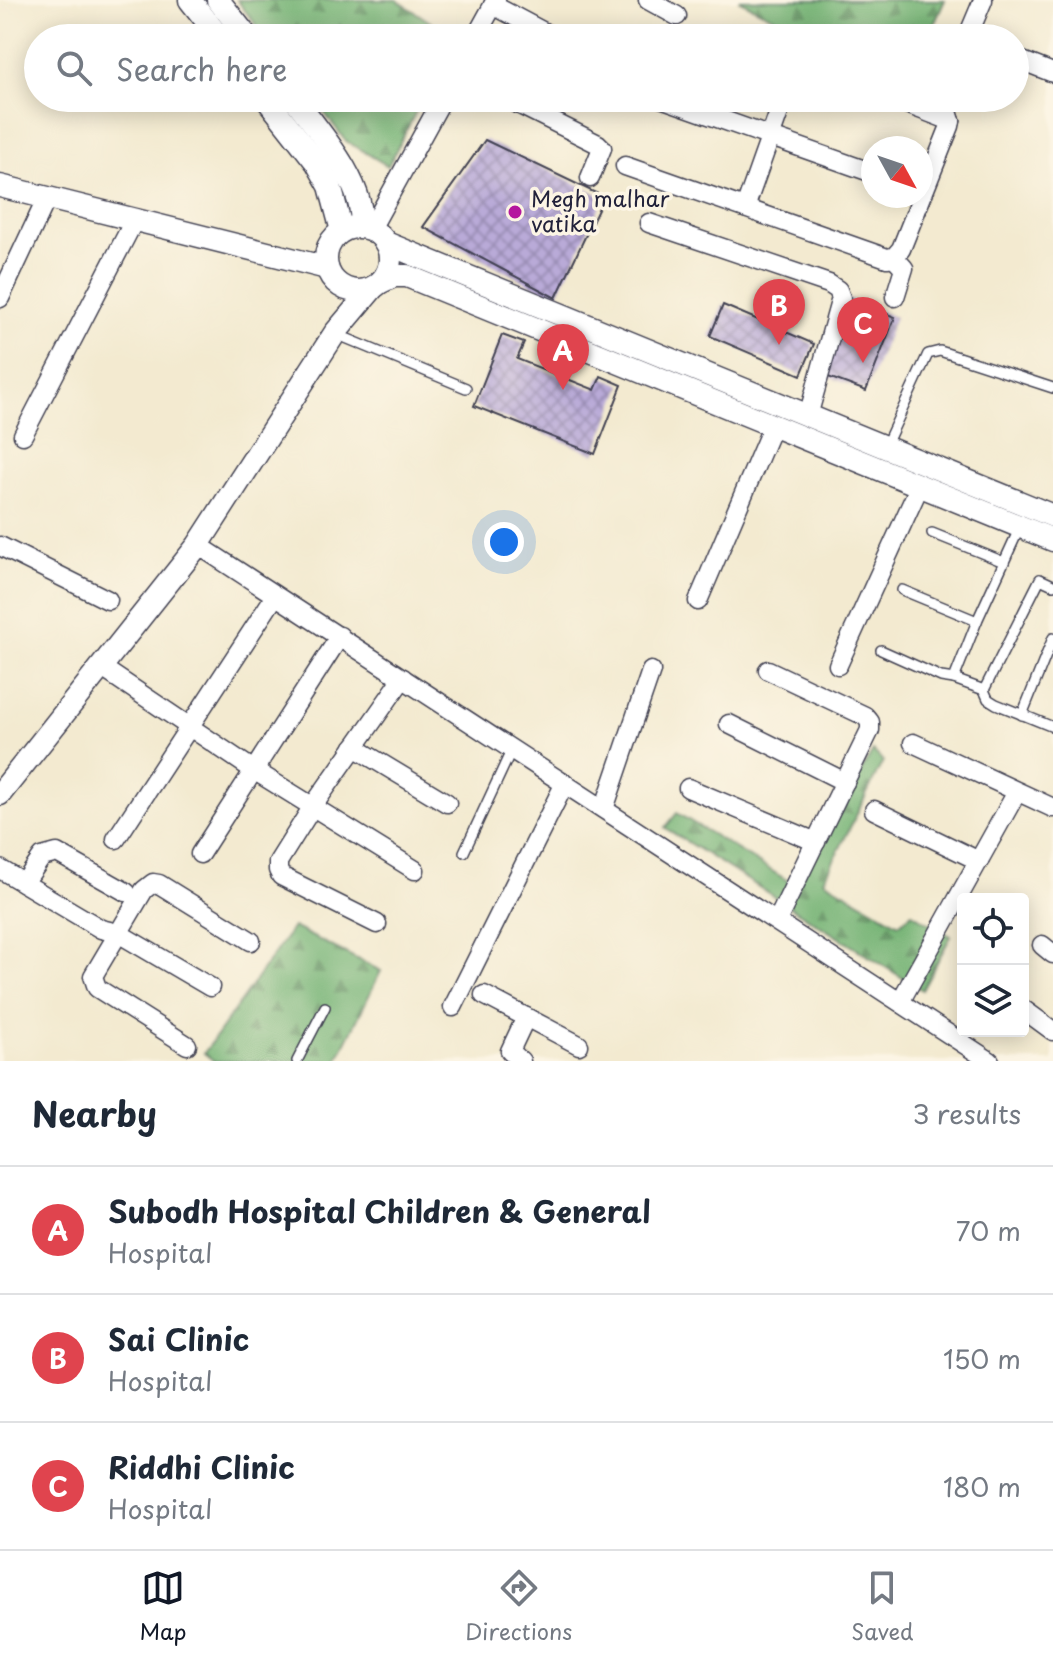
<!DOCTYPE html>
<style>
:root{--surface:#fff;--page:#f2f2f3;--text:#1f2937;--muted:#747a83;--line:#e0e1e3;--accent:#111827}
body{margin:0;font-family:"Playpen Sans",sans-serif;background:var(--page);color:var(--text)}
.controls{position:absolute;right:24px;bottom:24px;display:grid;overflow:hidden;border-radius:8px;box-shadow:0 4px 20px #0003}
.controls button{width:72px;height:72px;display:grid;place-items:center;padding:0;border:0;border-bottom:2px solid var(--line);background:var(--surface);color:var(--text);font:40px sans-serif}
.compass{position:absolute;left:861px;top:136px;width:72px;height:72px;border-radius:50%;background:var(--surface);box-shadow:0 4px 20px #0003;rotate:130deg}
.you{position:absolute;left:504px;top:542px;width:28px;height:28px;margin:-20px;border:6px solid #fff;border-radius:50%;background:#1a73e8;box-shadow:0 0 0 12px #1a73e833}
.badge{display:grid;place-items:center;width:52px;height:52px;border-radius:50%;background:var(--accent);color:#fff;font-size:26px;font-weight:700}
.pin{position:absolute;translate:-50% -66px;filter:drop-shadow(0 2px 4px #0008)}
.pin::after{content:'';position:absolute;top:42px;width:28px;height:24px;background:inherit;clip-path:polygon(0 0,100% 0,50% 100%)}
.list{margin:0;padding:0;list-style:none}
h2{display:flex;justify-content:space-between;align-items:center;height:104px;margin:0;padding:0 32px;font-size:34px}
h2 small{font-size:26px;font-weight:400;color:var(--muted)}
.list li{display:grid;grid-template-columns:52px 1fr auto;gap:24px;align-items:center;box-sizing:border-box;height:128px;padding:0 32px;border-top:2px solid var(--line)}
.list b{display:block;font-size:30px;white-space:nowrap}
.list p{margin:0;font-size:26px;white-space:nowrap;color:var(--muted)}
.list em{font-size:26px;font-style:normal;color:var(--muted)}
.icon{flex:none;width:44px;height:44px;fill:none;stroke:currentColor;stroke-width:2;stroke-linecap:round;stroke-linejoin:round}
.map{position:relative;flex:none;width:1053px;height:1061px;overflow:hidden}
.search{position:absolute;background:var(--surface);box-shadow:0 4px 20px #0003;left:24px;right:24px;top:24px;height:88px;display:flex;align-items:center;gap:20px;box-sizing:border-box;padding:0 28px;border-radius:44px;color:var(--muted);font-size:30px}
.sheet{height:488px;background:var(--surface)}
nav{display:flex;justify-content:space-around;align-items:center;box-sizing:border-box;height:112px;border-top:2px solid var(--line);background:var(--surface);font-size:22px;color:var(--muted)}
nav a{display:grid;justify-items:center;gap:4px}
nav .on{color:var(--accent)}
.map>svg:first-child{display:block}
.forest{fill:url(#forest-firs);stroke:#4b6a58;stroke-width:2}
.building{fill:url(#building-cross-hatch)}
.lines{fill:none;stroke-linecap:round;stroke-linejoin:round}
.service-casing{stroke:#414051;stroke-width:12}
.minor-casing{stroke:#414051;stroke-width:21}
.tertiary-casing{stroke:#414051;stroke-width:25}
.service{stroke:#fff;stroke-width:9}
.minor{stroke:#fff;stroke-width:18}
.tertiary{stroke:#fff;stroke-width:22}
.poi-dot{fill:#b5179e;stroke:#fcf5e5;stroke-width:3}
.labels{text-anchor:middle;stroke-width:7;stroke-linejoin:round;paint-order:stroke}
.poi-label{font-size:22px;fill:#22223b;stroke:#fcf5e5;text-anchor:start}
</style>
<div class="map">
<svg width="1053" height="1061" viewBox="0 0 1053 1061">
<defs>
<pattern id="forest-firs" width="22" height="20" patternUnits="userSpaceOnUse" patternTransform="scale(2)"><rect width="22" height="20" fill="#74b374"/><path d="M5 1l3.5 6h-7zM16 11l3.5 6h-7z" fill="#5f9160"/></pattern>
<pattern id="building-cross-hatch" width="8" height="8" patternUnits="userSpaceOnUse" patternTransform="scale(2)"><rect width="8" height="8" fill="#b9aad8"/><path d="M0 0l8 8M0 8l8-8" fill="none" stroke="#968ab0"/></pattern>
</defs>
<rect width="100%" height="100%" fill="#fcf5e5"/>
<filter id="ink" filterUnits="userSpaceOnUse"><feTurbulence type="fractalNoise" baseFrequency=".0125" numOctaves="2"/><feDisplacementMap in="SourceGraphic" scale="16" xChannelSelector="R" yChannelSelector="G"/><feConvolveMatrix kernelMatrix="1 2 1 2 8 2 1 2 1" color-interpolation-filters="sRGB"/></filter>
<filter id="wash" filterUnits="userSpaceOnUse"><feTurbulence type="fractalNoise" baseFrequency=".006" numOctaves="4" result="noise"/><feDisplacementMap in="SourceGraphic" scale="32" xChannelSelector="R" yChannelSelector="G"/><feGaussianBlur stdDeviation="1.8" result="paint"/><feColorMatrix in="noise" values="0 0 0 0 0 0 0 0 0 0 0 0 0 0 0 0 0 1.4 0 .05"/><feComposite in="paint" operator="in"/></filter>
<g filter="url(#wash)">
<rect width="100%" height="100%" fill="#f3ead0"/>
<g class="forest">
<polygon points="237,0 397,0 453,37 266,38"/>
<polygon points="738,0 945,0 928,38 816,38"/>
<polygon points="313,98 423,98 388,166 346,141"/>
<polygon points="873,751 883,761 824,880 899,924 912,913 951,936 922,990 665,828 677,813 795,885"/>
<polygon points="293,927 381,971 337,1061 214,1061 204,1053"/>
</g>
<g id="blocks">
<g class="building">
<polygon points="485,140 604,197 556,298 423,227"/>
<polygon points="849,299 895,317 866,391 820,374"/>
<polygon points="723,305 814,344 801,375 710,336"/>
<polygon points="502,335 524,343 517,359 595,390 601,376 622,385 595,454 474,406"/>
</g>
</g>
</g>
<g filter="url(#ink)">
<use href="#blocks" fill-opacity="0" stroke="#414051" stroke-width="2"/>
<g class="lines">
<defs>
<g id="service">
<polyline points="336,334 466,388"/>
<polyline points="885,447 928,354 940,351 1053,388"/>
<polyline points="932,533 1004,562"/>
<polyline points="1053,585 1040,579 984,690 988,699 996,704 1053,727"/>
<polyline points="902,590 977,621"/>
<polyline points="881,650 941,677 954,679 977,621 1020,527"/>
<polyline points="954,679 984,690"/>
<polyline points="1022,715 1053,638"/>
<polyline points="464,852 512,749"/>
<polyline points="297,1061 325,1007"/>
</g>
<g id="minor">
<polyline points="648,0 677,16"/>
<polyline points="493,5 555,38"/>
<polyline points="475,38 496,0"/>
<polyline points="967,38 983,0"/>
<polyline points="1015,58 1053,73"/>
<polyline points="506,98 598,144 602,148 590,178"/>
<polyline points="661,98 873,173"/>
<polyline points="891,98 951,121"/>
<polyline points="625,166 887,258 894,257 901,249 950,126 951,121 944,98"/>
<polyline points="745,208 784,98"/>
<polyline points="649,223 829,284 838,290 841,298 808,416"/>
<polyline points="371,229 443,98"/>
<polyline points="894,257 904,268 895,297"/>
<polyline points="0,298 47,198"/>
<polyline points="23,435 135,219"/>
<polyline points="198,545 990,1061"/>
<polyline points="0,546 108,600"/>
<polyline points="698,601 773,425"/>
<polyline points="838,665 920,485"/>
<polyline points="101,667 252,769 415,870"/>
<polyline points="768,670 865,716 870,722 870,730 777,921"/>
<polyline points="729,724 845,782"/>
<polyline points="913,743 1053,808"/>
<polyline points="354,747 447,803"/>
<polyline points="688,788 816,842"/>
<polyline points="604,809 651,671"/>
<polyline points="874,810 979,861"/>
<polyline points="116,839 275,596"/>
<polyline points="200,854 340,636"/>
<polyline points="0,869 101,929 118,933 210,987"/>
<polyline points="24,883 42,857 57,853 126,892"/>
<polyline points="377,924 281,876 278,870 278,862 313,806 403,678"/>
<polyline points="1042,945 1053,954"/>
<polyline points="484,995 579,1045"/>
<polyline points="900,1002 1017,792"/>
<polyline points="453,1007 565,783"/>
<polyline points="1023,1009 1053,1031"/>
<polyline points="187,1045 97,988 93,976 144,890 153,883 159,884 251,941"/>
<polyline points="521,1061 510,1051 526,1017"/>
</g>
<g id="tertiary">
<polyline points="190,0 220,38"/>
<polyline points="218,0 248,38"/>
<polyline points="266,98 317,163 330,186 342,231"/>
<path d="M 294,98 C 318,130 367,185 361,227"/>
<polyline points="0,186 327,268"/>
<circle cx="358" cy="259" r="32"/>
<polyline points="386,243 1053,516"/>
<polyline points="381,282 394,276 407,276 1053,540"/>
<polyline points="0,794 198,545 335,333 372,289"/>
</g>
</defs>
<use href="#service" class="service-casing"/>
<use href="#minor" class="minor-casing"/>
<use href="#tertiary" class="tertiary-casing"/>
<use href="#service" class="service"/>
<use href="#minor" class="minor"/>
<use href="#tertiary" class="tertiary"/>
</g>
</g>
<circle class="poi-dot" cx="515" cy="212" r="8"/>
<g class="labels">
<g class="poi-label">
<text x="531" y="207">Megh malhar<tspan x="531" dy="25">vatika</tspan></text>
</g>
</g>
</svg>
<div class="controls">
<button><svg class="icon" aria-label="locate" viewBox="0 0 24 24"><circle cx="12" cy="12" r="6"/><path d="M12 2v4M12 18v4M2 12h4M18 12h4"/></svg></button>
<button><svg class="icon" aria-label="layers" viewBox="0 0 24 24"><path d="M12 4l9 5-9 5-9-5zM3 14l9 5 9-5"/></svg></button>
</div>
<svg class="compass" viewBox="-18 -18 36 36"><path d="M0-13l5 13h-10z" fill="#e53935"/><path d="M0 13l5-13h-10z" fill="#747a83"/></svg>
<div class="you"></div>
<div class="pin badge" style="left:563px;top:390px;background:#e0444e">A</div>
<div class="pin badge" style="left:779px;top:345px;background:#e0444e">B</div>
<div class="pin badge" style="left:863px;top:363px;background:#e0444e">C</div>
<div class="search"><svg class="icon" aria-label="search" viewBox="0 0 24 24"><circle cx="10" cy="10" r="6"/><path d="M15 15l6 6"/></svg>Search here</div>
</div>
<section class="sheet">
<h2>Nearby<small>3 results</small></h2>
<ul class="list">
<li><span class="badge" style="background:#e0444e">A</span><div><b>Subodh Hospital Children &amp; General</b><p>Hospital</p></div><em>70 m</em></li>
<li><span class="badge" style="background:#e0444e">B</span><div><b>Sai Clinic</b><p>Hospital</p></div><em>150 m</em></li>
<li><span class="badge" style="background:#e0444e">C</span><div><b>Riddhi Clinic</b><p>Hospital</p></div><em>180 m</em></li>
</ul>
</section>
<nav>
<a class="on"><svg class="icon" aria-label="map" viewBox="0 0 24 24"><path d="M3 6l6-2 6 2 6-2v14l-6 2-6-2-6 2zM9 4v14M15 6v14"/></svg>Map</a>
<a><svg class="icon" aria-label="directions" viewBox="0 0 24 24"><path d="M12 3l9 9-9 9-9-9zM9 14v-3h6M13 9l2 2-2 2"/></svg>Directions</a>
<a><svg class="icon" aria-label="saved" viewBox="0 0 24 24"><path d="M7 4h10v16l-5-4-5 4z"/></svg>Saved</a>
</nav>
